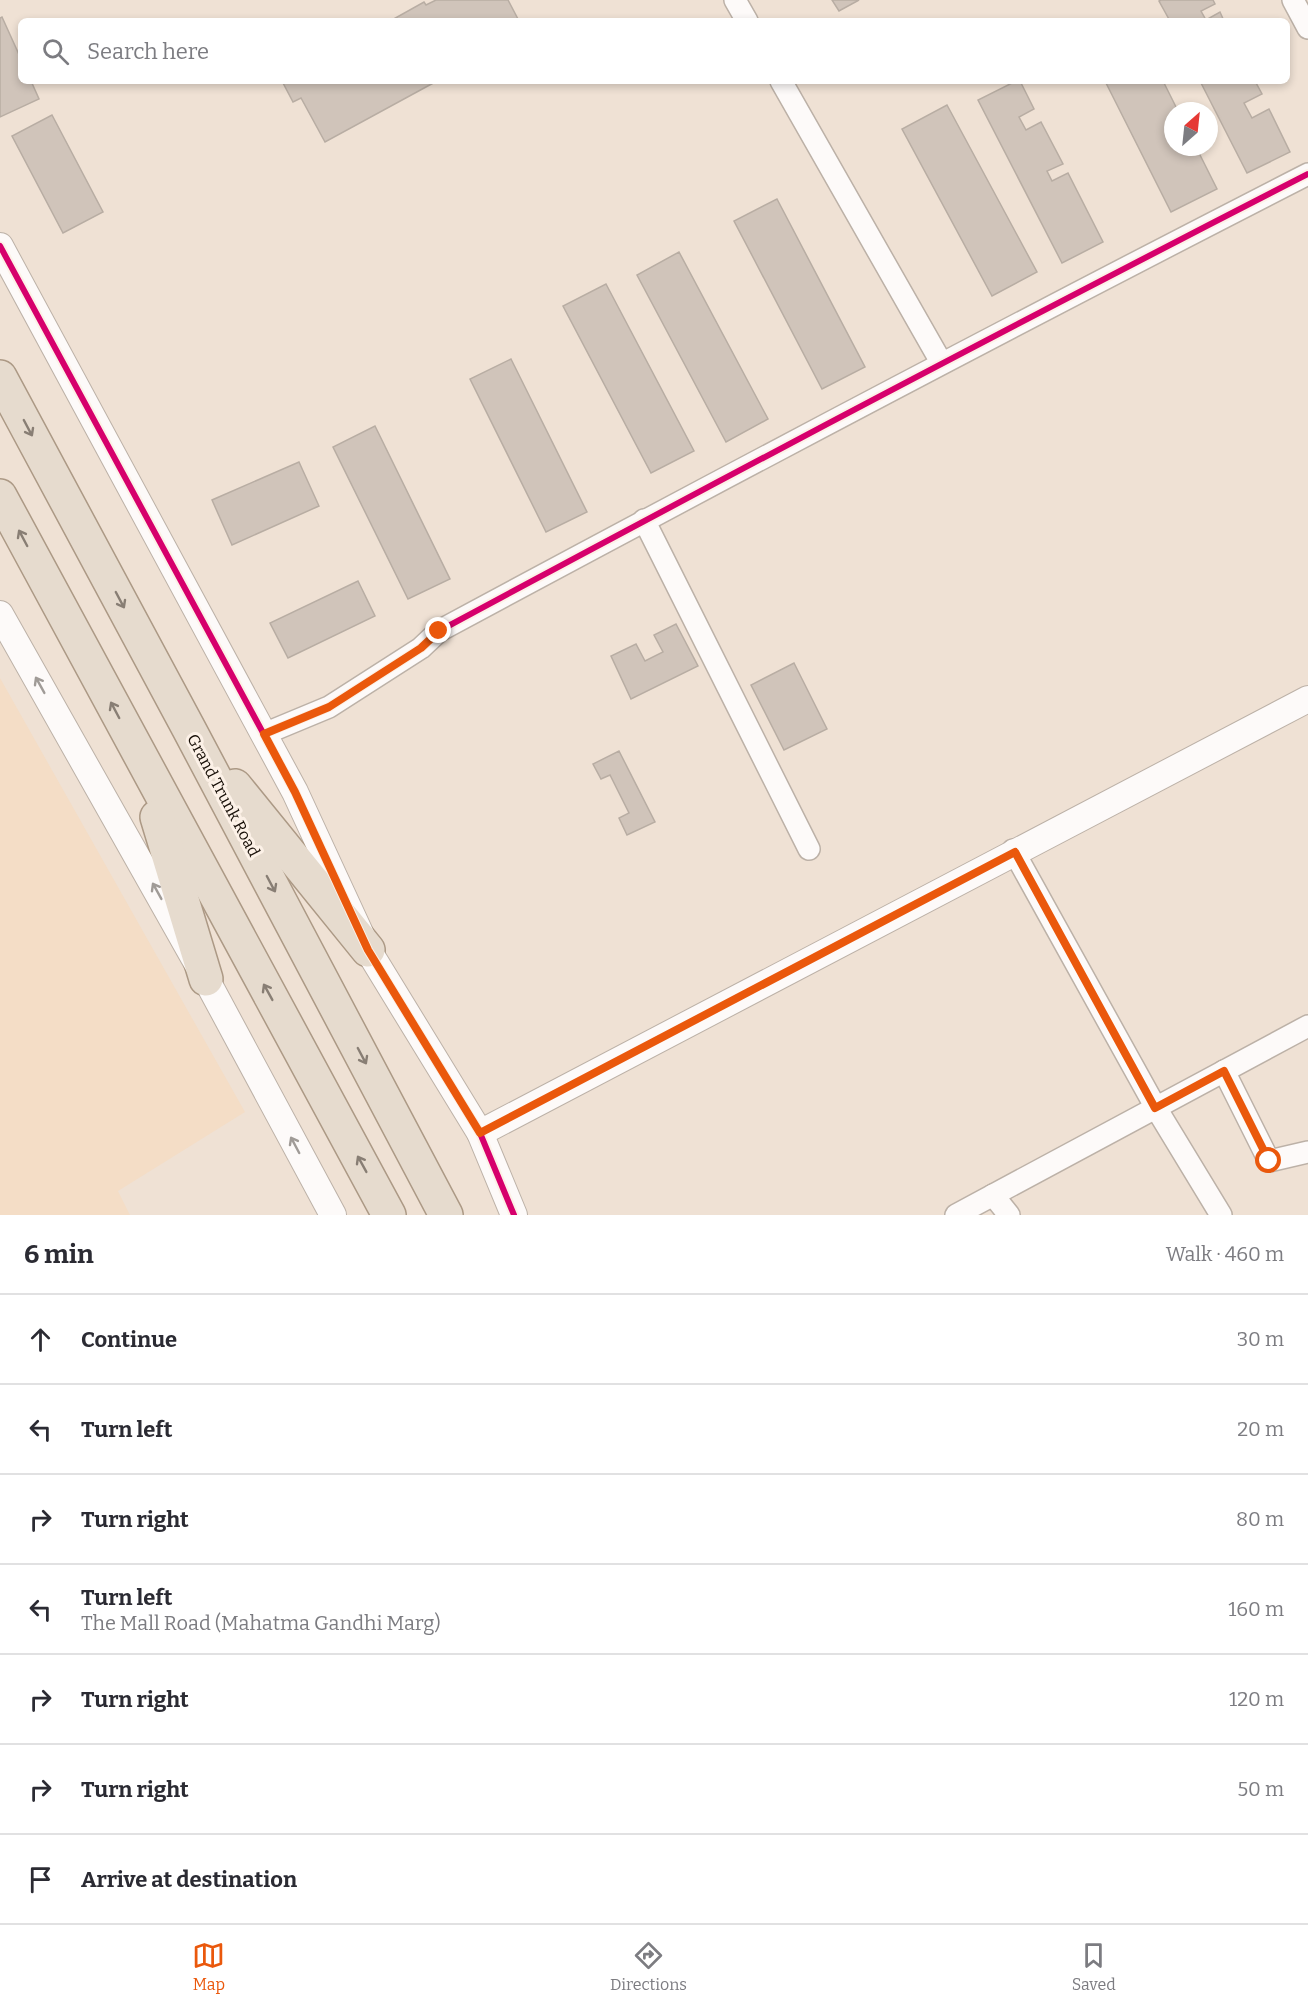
<!DOCTYPE html>
<meta charset="utf-8">
<style>
:root{--surface:#fff;--page:#f2f2f3;--text:#2b2b33;--muted:#7c7c81;--line:#e1e1e2;--accent:#ea580c}
body{margin:0;font-family:Bitter,serif;background:var(--page);color:var(--text)}
.compass{position:absolute;left:1164px;top:102px;width:54px;height:54px;border-radius:50%;background:var(--surface);box-shadow:0 3px 9px #0003;rotate:27deg}
.stop{position:absolute;width:18px;height:18px;margin:-14px;border:4px solid #ea580c;border-radius:50%;background:#fff}
.stop.end{background:#ea580c;border-color:#fff;box-shadow:0 2px 6px #0008}
.list{margin:0;padding:0;list-style:none}
h2{display:flex;justify-content:space-between;align-items:center;height:78px;margin:0;padding:0 24px;font-size:26px}
h2 small{font-size:20px;font-weight:400;color:var(--muted)}
.list li{display:grid;grid-template-columns:39px 1fr auto;gap:18px;align-items:center;box-sizing:border-box;height:90px;padding:0 24px;border-top:2px solid var(--line)}
.list b{display:block;font-size:22px;white-space:nowrap}
.list p{margin:0;font-size:20px;white-space:nowrap;color:var(--muted)}
.list em{font-size:20px;font-style:normal;color:var(--muted)}
.icon{flex:none;width:33px;height:33px;fill:none;stroke:currentColor;stroke-width:2;stroke-linecap:round;stroke-linejoin:round}
.map{position:relative;flex:none;width:1308px;height:1215px;overflow:hidden}
.search{position:absolute;background:var(--surface);box-shadow:0 3px 9px #0003;left:18px;right:18px;top:18px;height:66px;display:flex;align-items:center;gap:15px;box-sizing:border-box;padding:0 21px;border-radius:9px;color:var(--muted);font-size:22px}
.sheet{height:708px;background:var(--surface)}
nav{display:flex;justify-content:space-around;align-items:center;box-sizing:border-box;height:84px;border-top:2px solid var(--line);background:var(--surface);font-size:16px;color:var(--muted)}
nav a{display:grid;justify-items:center;gap:3px}
nav .on{color:var(--accent)}
.map>svg:first-child{display:block}
.built{fill:#f4ddc6}
.building{fill:#d0c4ba;stroke:#b8ada3;stroke-width:1.5}
.lines{fill:none;stroke-linecap:round;stroke-linejoin:round}
.minor-casing{stroke:#bcb1a7;stroke-width:24}
.tertiary-casing{stroke:#bcb1a7;stroke-width:28}
.trunk-casing{stroke:#ac9985;stroke-width:36}
.minor{stroke:#fdfaf9;stroke-width:21}
.tertiary{stroke:#fdfaf9;stroke-width:26}
.trunk{stroke:#e6dbce;stroke-width:33}
.cycleway-casing{stroke:#fcf1e7;stroke-width:10}
.cycleway{stroke:#d6006c;stroke-width:6}
.oneway{stroke:#887e74}
.oneway2{stroke:#a09b97}
.route{stroke:#ea580c;stroke-width:8}
.labels{text-anchor:middle;stroke-width:6;stroke-linejoin:round;paint-order:stroke}
.street-label{font-size:16px;fill:#150d05;stroke:#fcf1e7}
</style>
<div class="map">
<svg width="1308" height="1215" viewBox="0 0 1308 1215">
<rect width="100%" height="100%" fill="#efe1d4"/>
<polygon class="built" points="0,678 245,1112 118,1191 130,1215 0,1215"/>
<g class="building">
<polygon points="436,0 508,0 519,21 390,21 424,2 426,5"/>
<polygon points="832,0 859,0 839,11"/>
<polygon points="1161,0 1213,0 1215,4 1201,11 1206,20 1220,12 1224,21 1170,21 1159,1"/>
<polygon points="2,17 21,59 21,81 31,81 39,99 0,117 0,18"/>
<polygon points="282,81 437,81 325,142 301,98 293,102"/>
<polygon points="1016,81 1020,81 1034,109 1019,117 1026,130 1041,122 1063,164 1047,171 1052,181 1068,173 1103,242 1062,263 978,100"/>
<polygon points="1105,81 1163,81 1178,111 1173,111 1173,147 1196,147 1217,189 1171,212"/>
<polygon points="1200,81 1255,81 1262,94 1244,103 1252,118 1269,109 1290,152 1247,173"/>
<polygon points="947,105 1037,272 992,296 902,129"/>
<polygon points="52,115 103,212 63,233 12,136"/>
<polygon points="777,199 865,367 822,389 734,221"/>
<polygon points="679,252 768,419 726,442 637,275"/>
<polygon points="606,284 694,451 651,473 563,306"/>
<polygon points="511,359 587,512 546,532 470,379"/>
<polygon points="375,426 450,579 408,599 333,447"/>
<polygon points="299,462 319,506 232,545 212,500"/>
<polygon points="358,581 375,616 288,658 270,623"/>
<polygon points="676,624 698,666 631,699 611,656 636,644 645,661 663,652 654,635"/>
<polygon points="794,663 827,729 784,750 751,685"/>
<polygon points="619,751 655,822 627,835 619,818 629,813 610,775 601,779 593,764"/>
</g>
<g class="lines">
<defs>
<g id="minor">
<polyline points="735,0 747,21"/>
<polyline points="1293,0 1308,28"/>
<polyline points="781,81 941,362"/>
<polyline points="644,520 809,849"/>
<path d="M 264,734 L 329,707 L 421,648 L 439,631 C 727,476 1017,323 1308,174"/>
<polyline points="1013,850 1156,1108 1221,1215"/>
<polyline points="1224,1071 1269,1161 1308,1152"/>
<polyline points="993,1195 1009,1215"/>
<polyline points="956,1215 1308,1026"/>
</g>
<g id="tertiary">
<polyline points="0,246 295,792 368,950 480,1133 514,1215"/>
<polyline points="0,614 206,979 333,1215"/>
<polyline points="480,1133 1308,699"/>
</g>
<g id="trunk">
<polyline points="0,377 189,729 446,1215"/>
<polyline points="0,496 389,1215"/>
<polyline points="235,786 368,950"/>
<polyline points="157,817 206,979"/>
</g>
</defs>
<use href="#minor" class="minor-casing"/>
<use href="#tertiary" class="tertiary-casing"/>
<use href="#trunk" class="trunk-casing"/>
<use href="#minor" class="minor"/>
<use href="#tertiary" class="tertiary"/>
<use href="#trunk" class="trunk"/>
<defs>
<g id="cycleway">
<polyline points="0,246 295,792 368,950 480,1133 514,1215"/>
<path d="M 264,734 L 329,707 L 421,648 L 439,631 C 727,476 1017,323 1308,174"/>
</g>
</defs>
<use href="#cycleway" class="cycleway-casing"/>
<use href="#cycleway" class="cycleway"/>
</g>
<defs><path id="oneway-shaft" d="M-6 0H5M1.5-3L5.5 0L1.5 3" fill="none" stroke-width="1.6" stroke-linecap="round" stroke-linejoin="round" transform="scale(1.5)"/></defs>
<g class="oneway">
<use href="#oneway-shaft" transform="translate(28 428) rotate(62)"/>
<use href="#oneway-shaft" transform="translate(23 538) rotate(-118)"/>
<use href="#oneway-shaft" transform="translate(120 600) rotate(62)"/>
<use href="#oneway-shaft" transform="translate(115 710) rotate(-118)"/>
<use href="#oneway-shaft" transform="translate(271 884) rotate(62)"/>
<use href="#oneway-shaft" transform="translate(268 992) rotate(-119)"/>
<use href="#oneway-shaft" transform="translate(362 1056) rotate(62)"/>
<use href="#oneway-shaft" transform="translate(362 1164) rotate(-119)"/>
</g>
<g class="oneway2">
<use href="#oneway-shaft" transform="translate(40 685) rotate(-119)"/>
<use href="#oneway-shaft" transform="translate(157 891) rotate(-119)"/>
<use href="#oneway-shaft" transform="translate(295 1145) rotate(-118)"/>
</g>
<g class="lines">
<polyline class="route" points="439,631 421,648 329,707 264,734 295,792 368,950 480,1133 1015,852 1155,1108 1224,1071 1269,1161"/>
</g>
<g class="labels">
<g class="street-label">
<text transform="translate(224 795) rotate(62)" y="6">Grand Trunk Road</text>
</g>
</g>
</svg>
<svg class="compass" viewBox="-18 -18 36 36"><path d="M0-13l5 13h-10z" fill="#e53935"/><path d="M0 13l5-13h-10z" fill="#7c7c81"/></svg>
<div class="stop" style="left:1269px;top:1161px"></div>
<div class="stop end" style="left:439px;top:631px"></div>
<div class="search"><svg class="icon" aria-label="search" viewBox="0 0 24 24"><circle cx="10" cy="10" r="6"/><path d="M15 15l6 6"/></svg>Search here</div>
</div>
<section class="sheet">
<h2>6 min<small>Walk · 460 m</small></h2>
<ul class="list">
<li><svg class="icon" aria-label="ahead" viewBox="0 0 24 24"><path d="M12 20V5M6 11l6-6 6 6"/></svg><div><b>Continue</b></div><em>30 m</em></li>
<li><svg class="icon" aria-label="left" viewBox="0 0 24 24"><path d="M17 20v-9H6M10 6l-5 5 5 5"/></svg><div><b>Turn left</b></div><em>20 m</em></li>
<li><svg class="icon" aria-label="right" viewBox="0 0 24 24"><path d="M7 20v-9h11M14 6l5 5-5 5"/></svg><div><b>Turn right</b></div><em>80 m</em></li>
<li><svg class="icon" aria-label="left" viewBox="0 0 24 24"><path d="M17 20v-9H6M10 6l-5 5 5 5"/></svg><div><b>Turn left</b><p>The Mall Road (Mahatma Gandhi Marg)</p></div><em>160 m</em></li>
<li><svg class="icon" aria-label="right" viewBox="0 0 24 24"><path d="M7 20v-9h11M14 6l5 5-5 5"/></svg><div><b>Turn right</b></div><em>120 m</em></li>
<li><svg class="icon" aria-label="right" viewBox="0 0 24 24"><path d="M7 20v-9h11M14 6l5 5-5 5"/></svg><div><b>Turn right</b></div><em>50 m</em></li>
<li><svg class="icon" aria-label="arrive" viewBox="0 0 24 24"><path d="M6 21V4h12l-3 4 3 4H6"/></svg><div><b>Arrive at destination</b></div></li>
</ul>
</section>
<nav>
<a class="on"><svg class="icon" aria-label="map" viewBox="0 0 24 24"><path d="M3 6l6-2 6 2 6-2v14l-6 2-6-2-6 2zM9 4v14M15 6v14"/></svg>Map</a>
<a><svg class="icon" aria-label="directions" viewBox="0 0 24 24"><path d="M12 3l9 9-9 9-9-9zM9 14v-3h6M13 9l2 2-2 2"/></svg>Directions</a>
<a><svg class="icon" aria-label="saved" viewBox="0 0 24 24"><path d="M7 4h10v16l-5-4-5 4z"/></svg>Saved</a>
</nav>
